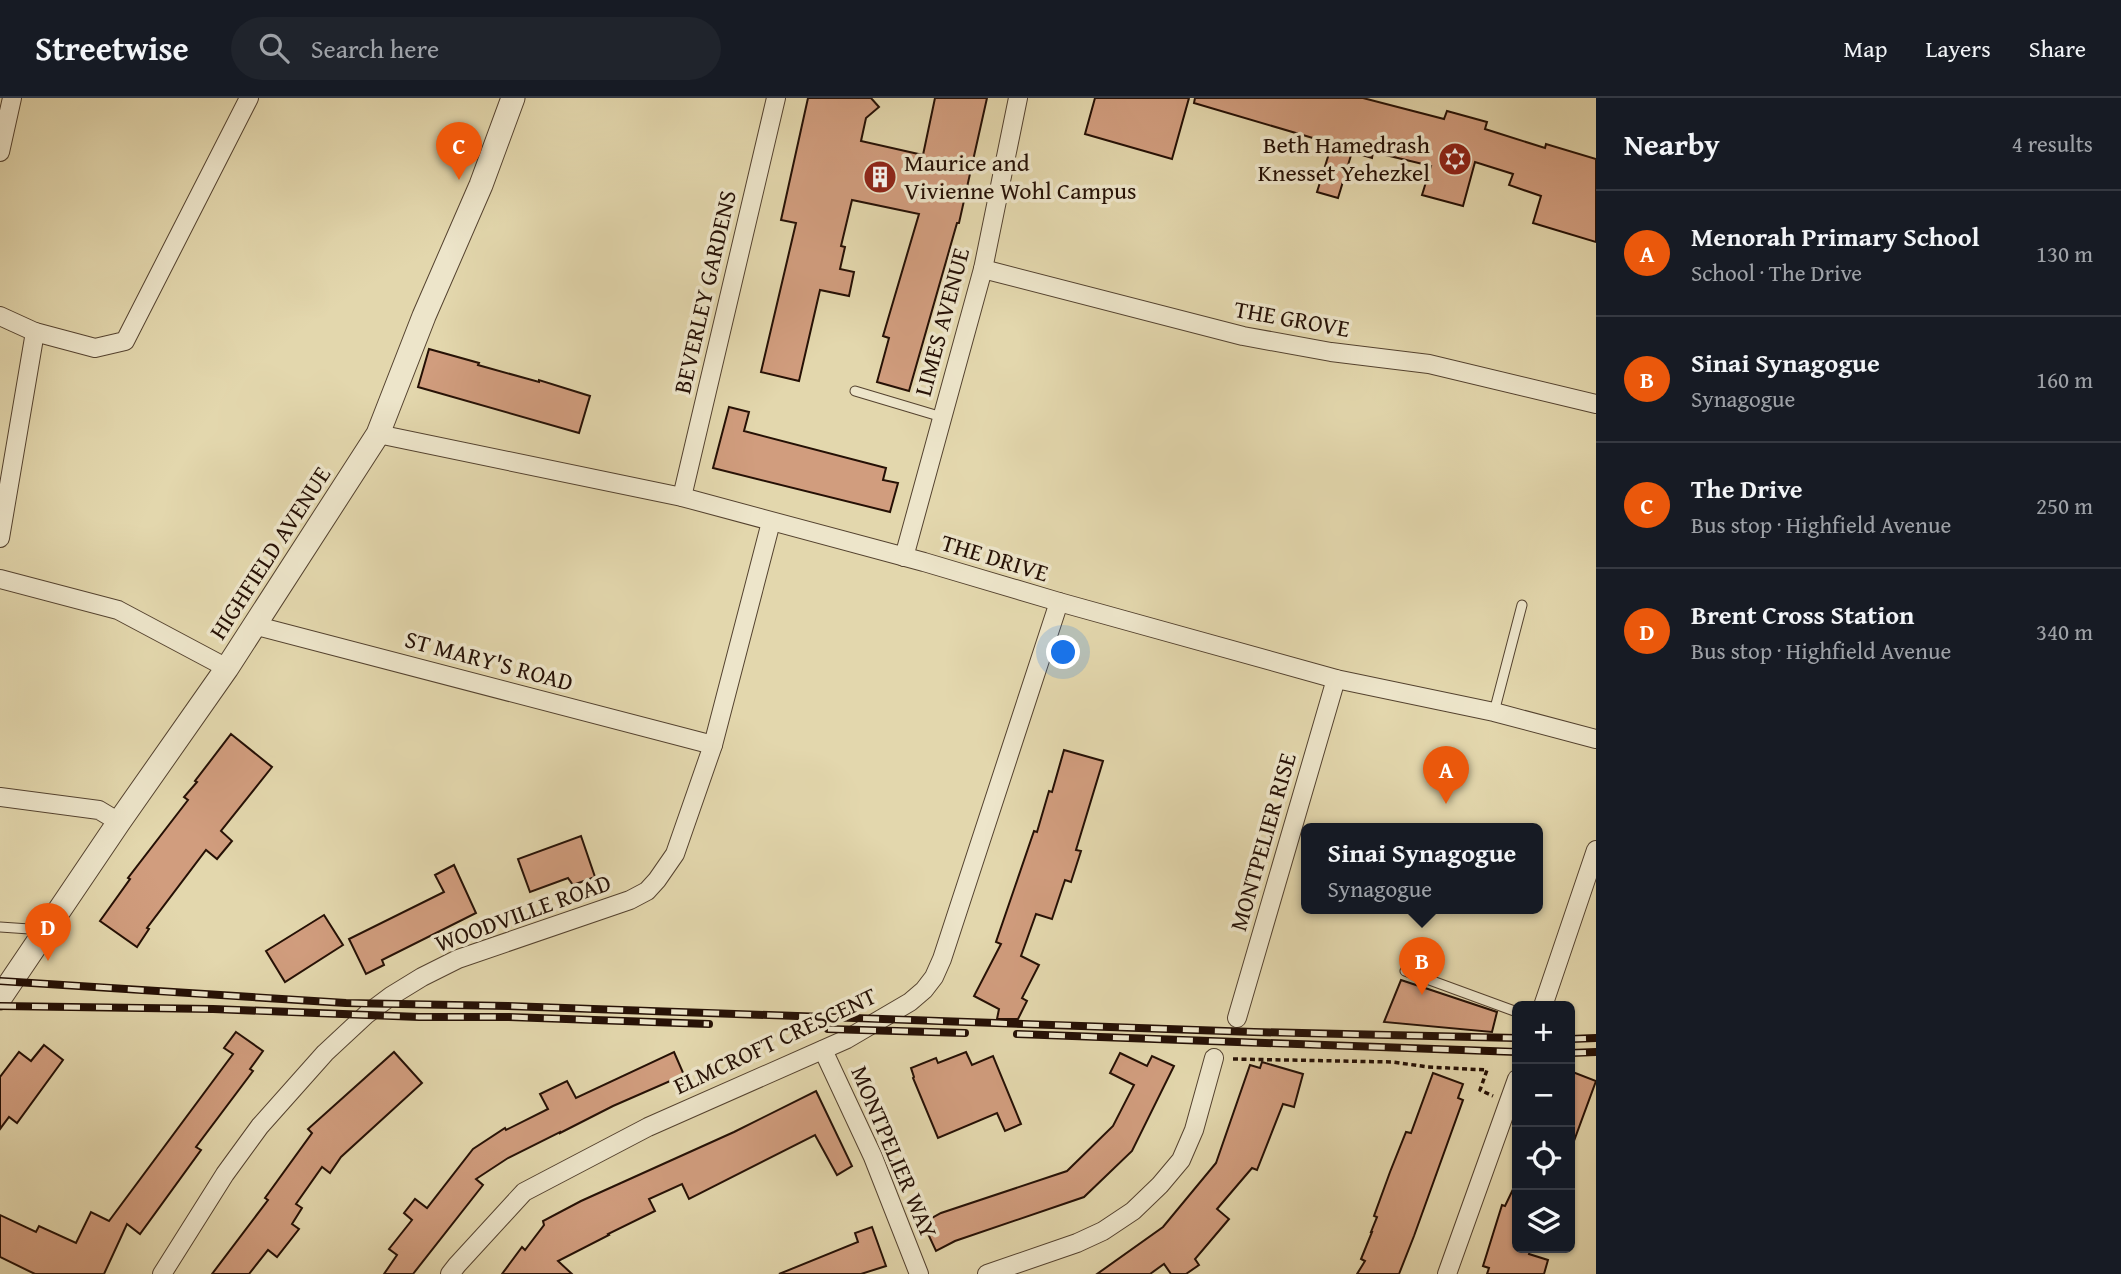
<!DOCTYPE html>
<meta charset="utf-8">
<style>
:root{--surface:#171b24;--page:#20242c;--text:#f1f3f6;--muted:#9ea1a6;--line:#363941;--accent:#ea580c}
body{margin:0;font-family:"Gentium Book Plus",serif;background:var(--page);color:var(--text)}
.controls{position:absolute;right:21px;bottom:21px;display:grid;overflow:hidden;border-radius:10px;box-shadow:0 2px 5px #0004}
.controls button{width:63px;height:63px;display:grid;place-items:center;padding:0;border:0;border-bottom:2px solid var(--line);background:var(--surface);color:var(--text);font:35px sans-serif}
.you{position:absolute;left:1064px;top:555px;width:24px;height:24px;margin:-18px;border:5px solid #fff;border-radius:50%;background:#1a73e8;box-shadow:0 0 0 10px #1a73e833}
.badge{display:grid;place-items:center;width:46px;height:46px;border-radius:50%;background:var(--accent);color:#fff;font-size:23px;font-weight:700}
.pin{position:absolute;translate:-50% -58px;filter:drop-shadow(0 2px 4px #0008)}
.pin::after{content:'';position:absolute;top:37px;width:24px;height:21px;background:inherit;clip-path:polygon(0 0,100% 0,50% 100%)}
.popup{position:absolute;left:1301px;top:725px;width:242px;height:91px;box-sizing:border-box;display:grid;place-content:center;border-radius:10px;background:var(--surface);filter:drop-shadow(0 2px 5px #0005);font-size:23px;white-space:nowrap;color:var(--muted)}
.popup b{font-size:26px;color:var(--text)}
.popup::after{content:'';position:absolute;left:50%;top:100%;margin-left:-14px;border:14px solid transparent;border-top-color:var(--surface)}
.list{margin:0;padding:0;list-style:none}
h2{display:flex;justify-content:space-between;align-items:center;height:91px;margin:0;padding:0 28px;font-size:30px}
h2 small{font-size:23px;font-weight:400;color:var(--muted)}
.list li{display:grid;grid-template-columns:46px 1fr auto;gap:21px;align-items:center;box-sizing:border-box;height:126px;padding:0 28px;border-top:2px solid var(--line)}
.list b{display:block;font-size:26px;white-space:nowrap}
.list p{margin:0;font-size:23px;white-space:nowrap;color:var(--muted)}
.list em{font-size:23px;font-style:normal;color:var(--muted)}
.icon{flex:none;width:38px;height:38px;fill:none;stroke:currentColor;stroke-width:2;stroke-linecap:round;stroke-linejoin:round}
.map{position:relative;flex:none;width:1596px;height:1176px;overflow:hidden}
header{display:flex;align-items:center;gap:42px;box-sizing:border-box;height:98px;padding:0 35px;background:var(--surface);border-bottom:2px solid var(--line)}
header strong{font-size:33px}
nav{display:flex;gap:38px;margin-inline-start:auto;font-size:24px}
.search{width:490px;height:63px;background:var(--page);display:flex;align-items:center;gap:18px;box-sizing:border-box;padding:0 24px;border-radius:38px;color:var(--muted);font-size:26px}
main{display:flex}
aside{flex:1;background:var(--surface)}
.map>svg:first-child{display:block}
.building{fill:#d19d7e;stroke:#251005;stroke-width:2}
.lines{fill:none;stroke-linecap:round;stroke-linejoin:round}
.service-casing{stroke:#54422f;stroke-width:11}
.minor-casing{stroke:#54422f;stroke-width:20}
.tertiary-casing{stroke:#54422f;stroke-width:25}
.path{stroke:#251005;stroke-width:3.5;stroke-dasharray:5 3.5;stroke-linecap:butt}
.service{stroke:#ede5ca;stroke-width:9}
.minor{stroke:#ede5ca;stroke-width:18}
.tertiary{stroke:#ede5ca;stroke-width:23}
.rail-casing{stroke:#251005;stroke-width:8}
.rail{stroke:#ede5ca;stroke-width:5;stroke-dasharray:16;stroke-linecap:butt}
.labels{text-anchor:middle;stroke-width:7;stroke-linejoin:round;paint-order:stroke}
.poi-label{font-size:24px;fill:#251005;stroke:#ede5ca;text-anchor:end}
.street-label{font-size:24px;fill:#251005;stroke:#ede5ca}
</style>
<header>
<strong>Streetwise</strong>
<div class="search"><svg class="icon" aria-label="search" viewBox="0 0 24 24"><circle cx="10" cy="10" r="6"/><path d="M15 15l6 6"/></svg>Search here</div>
<nav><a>Map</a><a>Layers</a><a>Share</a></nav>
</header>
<main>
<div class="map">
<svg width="1596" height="1176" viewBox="0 0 1596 1176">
<rect width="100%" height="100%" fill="#e3d7ad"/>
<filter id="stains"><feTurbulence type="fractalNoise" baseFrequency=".00286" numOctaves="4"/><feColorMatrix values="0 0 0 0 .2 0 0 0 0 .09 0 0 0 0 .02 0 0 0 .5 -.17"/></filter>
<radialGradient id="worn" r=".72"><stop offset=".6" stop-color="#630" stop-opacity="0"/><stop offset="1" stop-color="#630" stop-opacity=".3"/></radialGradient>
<g class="building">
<polygon points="808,0 871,0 879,9 866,20 861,43 923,57 935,0 987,0 959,125 957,125 909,293 877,284 889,240 883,238 919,116 852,102 841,148 845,149 840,171 854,174 849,198 820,192 799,283 761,274 796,125 781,122"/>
<polygon points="1095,0 1189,0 1172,61 1085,36"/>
<polygon points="1195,0 1363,0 1444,21 1447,13 1487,24 1485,31 1545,50 1546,46 1596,61 1596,144 1533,125 1541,98 1509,87 1513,76 1475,64 1463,108 1422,97 1431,68 1373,54 1372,60 1352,54 1338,100 1317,94 1331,49 1330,45 1194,5"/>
<polygon points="429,251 479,265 478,267 539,284 539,282 590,298 579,335 418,289"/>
<polygon points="729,309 749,314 744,333 886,370 883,382 898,385 890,414 713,370"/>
<polygon points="231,636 272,669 221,733 232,743 217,761 206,752 147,830 149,831 137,849 100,823 130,781 128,780 188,702 184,699 197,684 195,683"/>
<polygon points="1064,652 1103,663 1076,752 1081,753 1071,784 1065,782 1052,821 1036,816 1021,858 1039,867 1022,900 1027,903 1018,921 997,921 999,911 974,898 1001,846 996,844 1034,733 1037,734 1049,693 1052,694"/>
<polygon points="581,738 595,779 573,787 568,780 530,794 518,761"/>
<polygon points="454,767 476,815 382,862 384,867 366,876 349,841 444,794 435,777"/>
<polygon points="324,817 343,847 285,884 266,853"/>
<polygon points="1401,882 1497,914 1492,934 1384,924"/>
<polygon points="236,934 263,953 250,971 253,973 196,1049 201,1052 140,1136 127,1126 104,1176 35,1176 0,1159 0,1117 36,1134 39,1128 76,1145 91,1114 109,1123 233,956 224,950"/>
<polygon points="44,947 63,962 17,1025 9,1019 0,1031 0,979 19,954 31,963"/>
<polygon points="394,954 422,985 341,1059 330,1075 322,1069 296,1106 302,1110 292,1126 299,1131 277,1159 268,1152 249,1176 212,1176 268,1102 265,1100 312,1035 308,1031"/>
<polygon points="674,954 684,977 613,1008 560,1035 560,1034 508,1060 476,1081 483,1087 413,1176 384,1176 397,1157 389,1151 412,1122 404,1115 415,1101 427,1110 473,1051 505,1030 506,1032 548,1011 540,996 567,983 576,1000"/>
<polygon points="966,954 972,967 993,958 1021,1026 1005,1033 997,1015 938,1040 913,980 914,979 911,970 936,960 938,965"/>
<polygon points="1120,955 1147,968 1152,958 1174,968 1132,1053 1084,1099 955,1143 936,1153 923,1125 941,1115 1067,1073 1113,1028 1134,987 1110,975"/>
<polygon points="1262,964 1303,976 1294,1009 1283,1006 1257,1072 1252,1070 1217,1111 1229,1121 1195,1161 1199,1167 1186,1176 1171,1176 1164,1166 1150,1176 1097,1176 1163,1129 1216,1065 1250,967 1260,970"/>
<polygon points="1570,973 1596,983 1571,1051 1570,1051"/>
<polygon points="1433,975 1463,986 1458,1000 1463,1002 1414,1138 1399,1176 1357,1176 1365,1163 1361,1161 1372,1134 1371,1134 1377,1119 1374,1118 1390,1074 1406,1034 1411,1035"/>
<polygon points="816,993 852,1068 837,1077 815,1037 689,1101 682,1086 649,1101 655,1113 608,1136 609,1137 558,1163 572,1176 502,1176 522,1149 525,1152 544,1127 543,1123 581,1103 734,1034"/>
<polygon points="1517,1083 1517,1150 1531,1150 1529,1156 1548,1162 1544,1176 1487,1176 1489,1170 1483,1168 1502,1107 1505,1108"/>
<polygon points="872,1129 886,1168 861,1176 779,1176 858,1144 855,1135"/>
</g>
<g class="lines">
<defs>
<g id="service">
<polyline points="855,293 942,319"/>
<polyline points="1494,614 1522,507"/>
<polyline points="0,829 44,832"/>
<polyline points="1405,873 1517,914"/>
</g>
<g id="minor">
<polyline points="0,54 12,0"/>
<polyline points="983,171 1243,238 1331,254 1429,266 1596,306"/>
<polyline points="0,218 35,234 0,440"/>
<polyline points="35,234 95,250 125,243 249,0"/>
<polyline points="378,336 682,399 924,464 1059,504 1336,581 1494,614 1596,641"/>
<polyline points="682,399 776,0"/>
<polyline points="904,459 983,171 1018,0"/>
<polyline points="0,481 118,512 227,570"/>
<polyline points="253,527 713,647"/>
<polyline points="0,699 99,712 119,724"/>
<polyline points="1543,908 1596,752"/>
<polyline points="1237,920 1336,581"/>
<polyline points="823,952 873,1059 919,1176"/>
<polyline points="162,1176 225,1076 260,1028 325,955 367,916 391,898 422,879 458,861 630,802 647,793 657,782 675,756 713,647 771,424"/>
<polyline points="450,1176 457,1167 524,1094 648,1029 847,941 910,904 924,892 934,879 942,861 1059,504"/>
<polyline points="987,1176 1077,1145 1103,1133 1133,1113 1160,1087 1181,1062 1194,1032 1214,960"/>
<polyline points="1447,1176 1517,981"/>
</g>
<polyline id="tertiary" points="0,900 119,724 227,570 378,336 424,218 481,87 513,0"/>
</defs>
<use href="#service" class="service-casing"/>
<use href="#minor" class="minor-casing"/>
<use href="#tertiary" class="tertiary-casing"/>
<polyline class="path" points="1233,961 1393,964 1428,969 1487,972 1480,992 1493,998"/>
<use href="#service" class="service"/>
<use href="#minor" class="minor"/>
<use href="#tertiary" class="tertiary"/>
<defs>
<g id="rail">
<polyline points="0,883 346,905 508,908 1254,934 1517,940"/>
<polyline points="0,908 213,911 419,919 509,919 709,926"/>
<polyline points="828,931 965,935"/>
<polyline points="1017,936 1517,954"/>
<polyline points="1570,941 1596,940"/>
<polyline points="1570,955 1596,954"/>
</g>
</defs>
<use href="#rail" class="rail-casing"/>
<use href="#rail" class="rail"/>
</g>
<defs>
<symbol id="synagogue-disc" viewBox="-11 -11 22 22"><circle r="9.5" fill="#8f2418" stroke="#ede5ca"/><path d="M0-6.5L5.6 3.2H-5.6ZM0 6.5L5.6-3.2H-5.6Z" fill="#fff"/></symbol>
<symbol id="building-disc" viewBox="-11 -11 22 22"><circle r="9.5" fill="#8f2418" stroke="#ede5ca"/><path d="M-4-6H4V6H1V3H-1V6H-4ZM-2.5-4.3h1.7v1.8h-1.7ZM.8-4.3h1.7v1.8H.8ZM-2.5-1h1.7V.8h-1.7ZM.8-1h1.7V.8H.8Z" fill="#fff"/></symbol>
</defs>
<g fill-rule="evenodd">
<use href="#synagogue-disc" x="1436" y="42" width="38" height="38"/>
<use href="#building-disc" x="861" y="60" width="38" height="38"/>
</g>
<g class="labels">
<g class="poi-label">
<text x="1430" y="55">Beth Hamedrash<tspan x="1430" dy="28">Knesset Yehezkel</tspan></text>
<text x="904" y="73" text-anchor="start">Maurice and<tspan x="904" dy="28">Vivienne Wohl Campus</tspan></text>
</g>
<g class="street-label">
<text transform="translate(705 194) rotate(-77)" y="8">BEVERLEY GARDENS</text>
<text transform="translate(1292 221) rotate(10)" y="8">THE GROVE</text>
<text transform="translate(942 224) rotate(-75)" y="8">LIMES AVENUE</text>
<text transform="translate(270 455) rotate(-57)" y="8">HIGHFIELD AVENUE</text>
<text transform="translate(995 460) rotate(17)" y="8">THE DRIVE</text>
<text transform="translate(489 563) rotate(15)" y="8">ST MARY'S ROAD</text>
<text transform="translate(1263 744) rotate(-74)" y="8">MONTPELIER RISE</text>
<text transform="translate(523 815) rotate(-20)" y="8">WOODVILLE ROAD</text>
<text transform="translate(775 943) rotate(-25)" y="8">ELMCROFT CRESCENT</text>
<text transform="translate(894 1054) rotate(67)" y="8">MONTPELIER WAY</text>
</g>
</g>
<rect width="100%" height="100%" filter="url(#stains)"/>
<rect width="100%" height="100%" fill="url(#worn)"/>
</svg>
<div class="controls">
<button>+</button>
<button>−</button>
<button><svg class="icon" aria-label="locate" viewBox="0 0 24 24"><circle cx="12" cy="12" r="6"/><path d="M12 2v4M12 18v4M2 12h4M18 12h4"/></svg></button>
<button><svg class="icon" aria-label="layers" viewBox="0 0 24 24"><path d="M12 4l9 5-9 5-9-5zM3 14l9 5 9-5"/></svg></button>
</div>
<div class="you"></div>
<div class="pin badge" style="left:1446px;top:706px">A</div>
<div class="pin badge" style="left:1422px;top:897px">B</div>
<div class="popup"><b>Sinai Synagogue</b>Synagogue</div>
<div class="pin badge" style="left:459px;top:82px">C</div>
<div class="pin badge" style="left:48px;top:863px">D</div>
</div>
<aside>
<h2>Nearby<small>4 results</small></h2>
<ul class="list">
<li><span class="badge">A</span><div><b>Menorah Primary School</b><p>School · The Drive</p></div><em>130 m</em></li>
<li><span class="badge">B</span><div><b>Sinai Synagogue</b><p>Synagogue</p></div><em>160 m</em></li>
<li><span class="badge">C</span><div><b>The Drive</b><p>Bus stop · Highfield Avenue</p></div><em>250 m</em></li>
<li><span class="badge">D</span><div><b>Brent Cross Station</b><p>Bus stop · Highfield Avenue</p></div><em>340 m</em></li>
</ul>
</aside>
</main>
